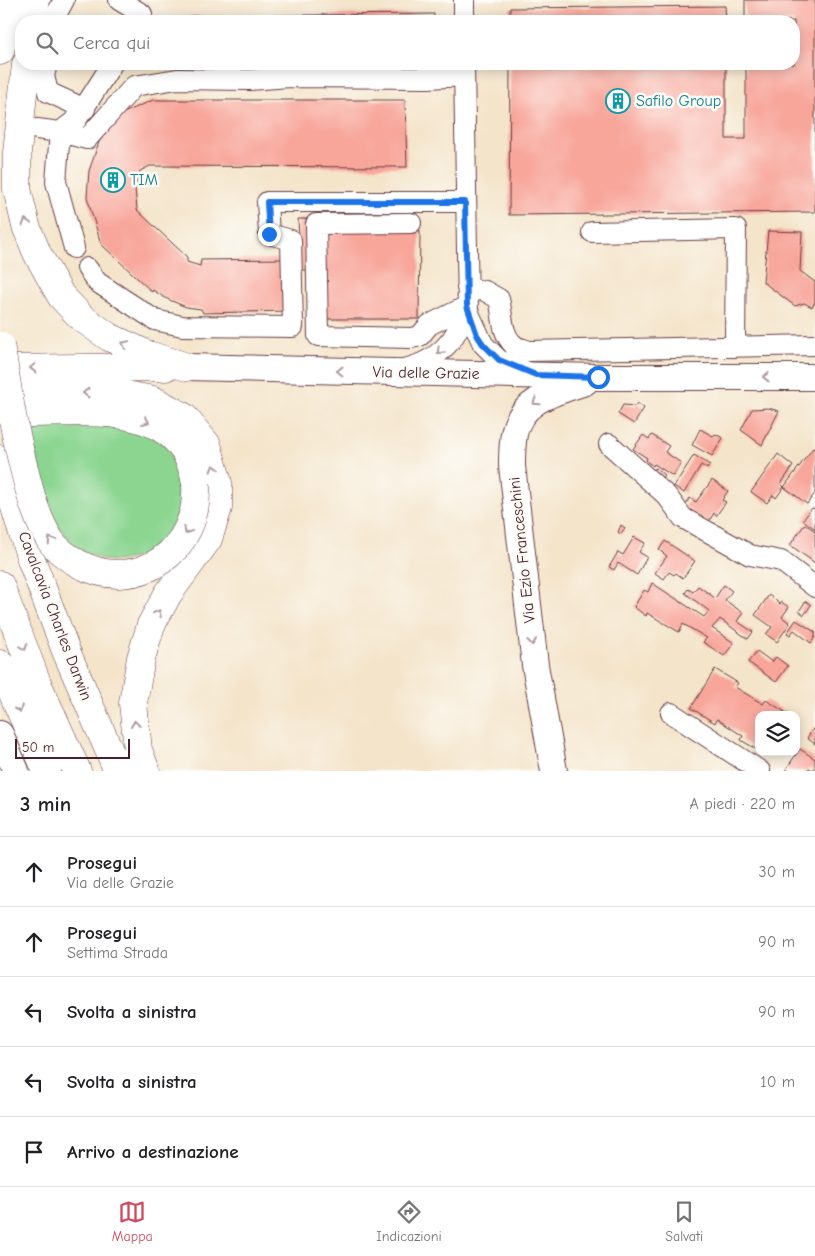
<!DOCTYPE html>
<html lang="it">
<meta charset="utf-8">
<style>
:root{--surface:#fff;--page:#f2f2f2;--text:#202124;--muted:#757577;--line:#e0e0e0;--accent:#d1495b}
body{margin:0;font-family:"Comic Neue",sans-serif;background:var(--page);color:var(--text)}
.controls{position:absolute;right:15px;bottom:15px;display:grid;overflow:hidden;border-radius:10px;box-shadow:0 2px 12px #0003}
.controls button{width:45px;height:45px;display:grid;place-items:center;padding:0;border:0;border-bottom:1px solid var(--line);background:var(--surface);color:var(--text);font:25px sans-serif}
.scale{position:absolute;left:15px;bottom:12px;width:115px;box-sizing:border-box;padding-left:5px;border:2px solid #4a1f2b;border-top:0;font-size:14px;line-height:18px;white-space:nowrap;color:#4a1f2b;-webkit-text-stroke:4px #fdfcf7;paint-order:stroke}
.stop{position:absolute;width:15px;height:15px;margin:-11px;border:4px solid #1a73e8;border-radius:50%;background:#fff}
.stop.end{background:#1a73e8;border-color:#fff;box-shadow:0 1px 5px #0008}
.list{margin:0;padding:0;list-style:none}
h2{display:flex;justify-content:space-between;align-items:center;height:65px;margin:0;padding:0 20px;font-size:21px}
h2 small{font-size:16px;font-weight:400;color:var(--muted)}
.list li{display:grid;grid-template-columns:32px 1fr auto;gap:15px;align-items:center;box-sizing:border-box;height:70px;padding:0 20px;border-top:1px solid var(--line)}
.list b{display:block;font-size:19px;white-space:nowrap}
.list p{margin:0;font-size:16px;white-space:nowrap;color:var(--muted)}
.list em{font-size:16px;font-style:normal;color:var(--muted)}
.icon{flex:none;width:28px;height:28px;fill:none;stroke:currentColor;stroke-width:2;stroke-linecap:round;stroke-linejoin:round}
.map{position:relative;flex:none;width:815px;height:771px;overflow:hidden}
.search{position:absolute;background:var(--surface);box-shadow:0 2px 12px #0003;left:15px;right:15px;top:15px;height:55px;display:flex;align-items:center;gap:12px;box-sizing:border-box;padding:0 18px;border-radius:20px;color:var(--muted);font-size:19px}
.sheet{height:415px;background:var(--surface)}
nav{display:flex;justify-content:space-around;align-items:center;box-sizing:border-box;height:70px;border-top:1px solid var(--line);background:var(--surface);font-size:14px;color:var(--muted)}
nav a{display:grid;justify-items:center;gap:2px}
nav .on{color:var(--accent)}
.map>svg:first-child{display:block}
.green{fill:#8bd591;stroke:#6a7a5e}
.building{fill:#f8a59a}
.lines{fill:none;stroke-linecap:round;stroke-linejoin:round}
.minor-casing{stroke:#643d43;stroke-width:22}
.major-casing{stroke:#643d43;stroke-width:28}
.highway-casing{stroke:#643d43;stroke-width:29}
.minor{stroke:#fff;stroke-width:20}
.major{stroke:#fff;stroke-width:26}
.highway{stroke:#fff;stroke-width:28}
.highway-bridge-casing{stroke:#643d43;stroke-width:29;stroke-linecap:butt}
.highway-bridge{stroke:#fff;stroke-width:28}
.oneway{stroke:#ae9aa0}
.route{stroke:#1a73e8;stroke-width:6}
.labels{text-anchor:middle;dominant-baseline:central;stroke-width:5;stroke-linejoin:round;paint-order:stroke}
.culture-label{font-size:16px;fill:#0d838f;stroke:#fdfcf7;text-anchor:start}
.street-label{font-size:16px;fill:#4a1f2b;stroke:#fdfcf7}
</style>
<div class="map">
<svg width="815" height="771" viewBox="0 0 815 771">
<rect width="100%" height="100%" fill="#fdfcf7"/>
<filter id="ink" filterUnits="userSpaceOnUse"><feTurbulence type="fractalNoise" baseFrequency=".02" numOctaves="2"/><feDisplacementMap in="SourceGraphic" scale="10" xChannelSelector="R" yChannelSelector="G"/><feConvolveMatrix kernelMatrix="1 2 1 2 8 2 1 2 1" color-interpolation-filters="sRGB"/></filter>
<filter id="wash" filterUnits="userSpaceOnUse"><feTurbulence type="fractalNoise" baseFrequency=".0096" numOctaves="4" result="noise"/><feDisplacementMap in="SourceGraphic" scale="20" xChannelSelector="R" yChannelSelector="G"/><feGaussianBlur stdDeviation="1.12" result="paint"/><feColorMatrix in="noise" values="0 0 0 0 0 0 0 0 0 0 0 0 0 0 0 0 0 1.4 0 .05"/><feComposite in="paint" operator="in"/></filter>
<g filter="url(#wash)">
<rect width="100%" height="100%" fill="#f4e4ca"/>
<!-- green -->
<path class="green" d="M28 422 133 427 166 445 184 478 182 515 161 545 140 557 116 561 104 560 82 551 72 543 57 525 43 482Z"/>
<g id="blocks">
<!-- building -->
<path class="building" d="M745 0H815V212L509 215 510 64H726V139H746V64H794V21H745Z
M725 6 726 21H510V8Z
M434 14V21H190V16Z
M168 64H299V65L168 67Z
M153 100H405L407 167 150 166 140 171 135 188 137 210 187 257V262L200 266 201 260 286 259V311L203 313 201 309 186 307 165 298 153 290 152 292 101 244 87 197 89 171 99 142 121 114Z
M298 219H307L309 270H301Z
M325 230H420L419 319H325Z
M768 231 802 232 800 271 815 282V302L812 307 804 303 795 306 763 282Z
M637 403 644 408 634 424 618 414 623 405 635 406Z
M768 408 779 411 762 445 741 430 752 409Z
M700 429 713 436 715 434 723 438 712 456 692 445Z
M643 435 649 439 652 435 669 446 665 452 681 463 673 476 654 464 653 466 646 461 647 458 633 449Z
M813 448 815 449V493L807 504 784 487Z
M778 454 793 466 781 484 784 487 776 498 773 495 767 503 751 492Z
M694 455 710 465 707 469 701 465 684 493 674 486Z
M656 468 664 475 661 479 652 471Z
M712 480 728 491 722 500 726 502 716 516 714 513 708 523 684 506 690 498 696 502Z
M812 508 815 509V529L803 520Z
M805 524 815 531V563L790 545Z
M621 525 625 528 621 534 618 532Z
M634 537 645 543 639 552 647 557 637 575 618 563 614 570 609 567 618 552 623 555Z
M665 541 695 561 683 578 676 573 674 575 669 572 664 579 655 573 667 556 659 550Z
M652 583 704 617 709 611 685 593 688 589 693 592 698 586 715 598 724 585 732 591 725 600 743 613 737 621 753 632 748 639 720 619 712 628 734 643 724 656 703 642 707 638 683 624 679 632 647 613 646 616 634 607 644 590 648 592Z
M769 595 780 604 781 602 789 607 782 617 790 623 777 642 766 634 772 627 755 615Z
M806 601 811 605 804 615 799 611Z
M796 620 815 632V637L811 643 794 630 790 635 787 633Z
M757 651 772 662 776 657 788 666 776 682 748 662Z
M715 669 738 683 735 687 763 704 766 700 790 715H759V751L741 740 743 736 717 719 715 723 691 708Z
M815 726V744L807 738Z
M800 749 815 759V767L813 770 809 768 806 771H789L786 769Z"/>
</g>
</g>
<g filter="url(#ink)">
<use href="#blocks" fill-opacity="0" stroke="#643d43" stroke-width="1"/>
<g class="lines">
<defs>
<path id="minor" d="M119 0 142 14 137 21
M464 0V21
M55 21 57 13 64 0
M47 64 44 76 48 92 85 109
M464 64 468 311 483 344 499 360 525 371
M37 129 60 132 56 182 74 248
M60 132 87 139 134 86 177 79 249 80 290 77 428 78 464 76
M60 132 77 119 112 64
M411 223 316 224 318 336 411 338 420 336 429 325 467 306
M592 232 736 229 735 347
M87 268 97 282 155 320 182 326 293 327 291 240 269 234 267 202H465
M467 288 485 291 499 299C503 314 501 334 514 345 517 348 525 349 529 351L815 345
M403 369C423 365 440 355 452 339 458 330 462 320 468 311
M609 444 667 496 683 518 750 555 781 561 815 587
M671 713 760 771"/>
<path id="major" d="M187 367 598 377H815
M0 734 16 771
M554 771 535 665 512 466C512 455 512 445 514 434 520 399 557 392 585 382"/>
<path id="highway" d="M32 21 36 0
M0 51 13 0
M26 64 17 153V189L26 226 37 253 61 296 82 318 109 337 148 355 187 367
M0 369 165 367
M0 394 115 393 153 400 184 417 207 445 218 483V508L208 539 168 594 151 625 141 658 133 703 138 750 146 771
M28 413C92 413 183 399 196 484
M0 459 31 559 66 651 118 771
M0 585 37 683 77 771
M0 664 47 771"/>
</defs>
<!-- minor casing -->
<use href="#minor" class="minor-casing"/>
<!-- major casing -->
<use href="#major" class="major-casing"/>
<!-- highway casing -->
<use href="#highway" class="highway-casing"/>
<!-- minor -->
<use href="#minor" class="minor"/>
<!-- major -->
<use href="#major" class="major"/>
<!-- highway -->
<use href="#highway" class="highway"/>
<defs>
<path id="highway-bridge" d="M0 346C4 363 6 381 9 398 13 422 18 445 24 469 30 493 36 518 50 540 57 550 68 558 79 564 138 595 200 550 196 484"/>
</defs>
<!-- highway-bridge casing -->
<use href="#highway-bridge" class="highway-bridge-casing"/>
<!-- highway-bridge -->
<use href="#highway-bridge" class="highway-bridge"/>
</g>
<!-- one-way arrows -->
<defs><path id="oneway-chevron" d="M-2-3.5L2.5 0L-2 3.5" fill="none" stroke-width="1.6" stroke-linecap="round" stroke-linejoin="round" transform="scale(1.25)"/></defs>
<g class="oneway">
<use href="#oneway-chevron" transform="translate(26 222) rotate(-107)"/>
<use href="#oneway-chevron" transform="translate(125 344) rotate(-154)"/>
<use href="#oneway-chevron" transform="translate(440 351) rotate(135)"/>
<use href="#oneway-chevron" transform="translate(33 368) rotate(179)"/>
<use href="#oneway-chevron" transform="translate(340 371) rotate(-179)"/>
<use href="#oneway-chevron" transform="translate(766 377) rotate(180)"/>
<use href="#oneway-chevron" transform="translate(86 393) rotate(180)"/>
<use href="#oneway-chevron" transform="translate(536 402) rotate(147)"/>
<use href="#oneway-chevron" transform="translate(146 421) rotate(22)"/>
<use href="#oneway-chevron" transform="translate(214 468) rotate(-107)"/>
<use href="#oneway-chevron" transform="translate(187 531) rotate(118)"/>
<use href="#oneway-chevron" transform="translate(51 540) rotate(-124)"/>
<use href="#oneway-chevron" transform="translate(158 613) rotate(-62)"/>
<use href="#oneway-chevron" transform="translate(532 642) rotate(84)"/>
<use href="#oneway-chevron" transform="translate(24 647) rotate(69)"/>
<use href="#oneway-chevron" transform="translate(19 709) rotate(66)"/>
<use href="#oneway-chevron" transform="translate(135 724) rotate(-96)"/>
</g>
</g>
<g class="lines" filter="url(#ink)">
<!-- route -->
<path class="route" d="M269 234 267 202H465L467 306 477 335 483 344 499 360 536 375 598 377"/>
</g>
<!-- icons -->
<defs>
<symbol id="building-ring" viewBox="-11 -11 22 22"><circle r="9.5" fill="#fdfcf7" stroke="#0f9aa8" stroke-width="1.5"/><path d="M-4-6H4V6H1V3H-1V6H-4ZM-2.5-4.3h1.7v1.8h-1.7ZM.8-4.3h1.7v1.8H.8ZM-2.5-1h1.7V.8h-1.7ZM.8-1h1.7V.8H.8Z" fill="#0f9aa8"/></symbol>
</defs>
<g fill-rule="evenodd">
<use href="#building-ring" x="604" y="87" width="28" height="28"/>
<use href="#building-ring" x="99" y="166" width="28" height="28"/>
</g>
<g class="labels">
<!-- culture labels -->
<g class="culture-label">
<text x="636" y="101">Safilo Group</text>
<text x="130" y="180">TIM</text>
</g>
<!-- street labels -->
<g class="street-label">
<text transform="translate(426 373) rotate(1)">Via delle Grazie</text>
<text transform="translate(522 550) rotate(-96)">Via Ezio Franceschini</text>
<text transform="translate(55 616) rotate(69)">Cavalcavia Charles Darwin</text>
</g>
</g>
</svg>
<div class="controls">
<button><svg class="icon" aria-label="layers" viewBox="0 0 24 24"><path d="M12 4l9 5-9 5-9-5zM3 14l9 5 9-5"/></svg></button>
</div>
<div class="scale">50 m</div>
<div class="stop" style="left:598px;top:377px"></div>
<div class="stop end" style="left:269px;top:234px"></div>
<div class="search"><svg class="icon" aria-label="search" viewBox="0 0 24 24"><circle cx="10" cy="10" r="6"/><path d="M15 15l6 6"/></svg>Cerca qui</div>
</div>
<section class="sheet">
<h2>3 min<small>A piedi · 220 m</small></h2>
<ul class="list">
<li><svg class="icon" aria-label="ahead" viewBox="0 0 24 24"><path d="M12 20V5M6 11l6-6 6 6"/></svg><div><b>Prosegui</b><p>Via delle Grazie</p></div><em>30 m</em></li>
<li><svg class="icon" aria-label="ahead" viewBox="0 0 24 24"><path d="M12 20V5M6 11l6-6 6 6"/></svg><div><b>Prosegui</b><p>Settima Strada</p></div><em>90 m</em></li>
<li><svg class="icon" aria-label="left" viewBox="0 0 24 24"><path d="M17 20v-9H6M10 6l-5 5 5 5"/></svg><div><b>Svolta a sinistra</b></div><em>90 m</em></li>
<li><svg class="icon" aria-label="left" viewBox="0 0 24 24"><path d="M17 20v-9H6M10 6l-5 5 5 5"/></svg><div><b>Svolta a sinistra</b></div><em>10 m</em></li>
<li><svg class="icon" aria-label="arrive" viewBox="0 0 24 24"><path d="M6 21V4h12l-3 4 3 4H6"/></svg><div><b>Arrivo a destinazione</b></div></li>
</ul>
</section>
<nav>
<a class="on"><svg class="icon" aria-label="map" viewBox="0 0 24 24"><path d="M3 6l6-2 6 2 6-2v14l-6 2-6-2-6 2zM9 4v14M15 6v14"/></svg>Mappa</a>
<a><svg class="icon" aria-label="directions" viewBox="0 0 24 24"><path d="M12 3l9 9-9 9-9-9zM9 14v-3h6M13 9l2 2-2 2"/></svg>Indicazioni</a>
<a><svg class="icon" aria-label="saved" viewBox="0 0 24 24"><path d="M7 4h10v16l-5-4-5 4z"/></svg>Salvati</a>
</nav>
